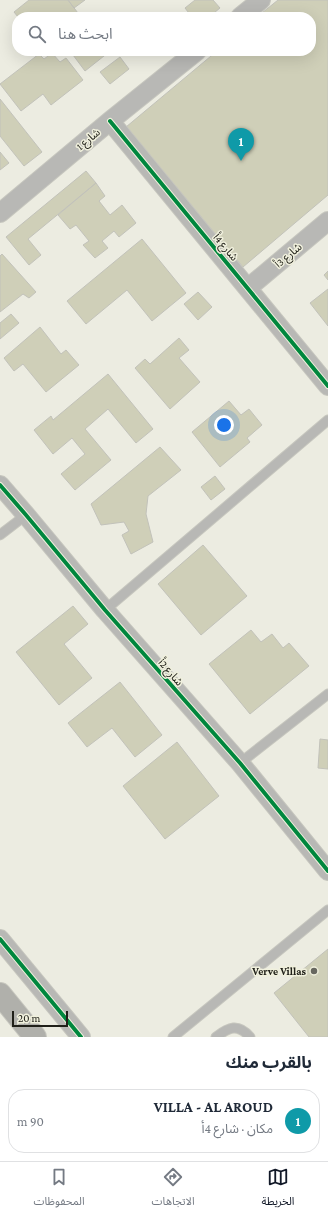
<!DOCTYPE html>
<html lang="ar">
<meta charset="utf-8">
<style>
:root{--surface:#fff;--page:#f2f2f3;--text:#1f2937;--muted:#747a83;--line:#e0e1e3;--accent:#111827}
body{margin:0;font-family:"Crimson Pro","Noto Sans Arabic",serif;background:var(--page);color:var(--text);direction:rtl}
.scale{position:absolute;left:12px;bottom:10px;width:56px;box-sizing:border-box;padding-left:4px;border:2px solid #202019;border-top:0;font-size:11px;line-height:14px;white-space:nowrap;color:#202019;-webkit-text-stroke:3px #f0f0dd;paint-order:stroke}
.you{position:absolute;left:224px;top:425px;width:14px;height:14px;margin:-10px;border:3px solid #fff;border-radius:50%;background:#1a73e8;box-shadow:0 0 0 6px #1a73e833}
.badge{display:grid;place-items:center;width:26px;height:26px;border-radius:50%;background:var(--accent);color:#fff;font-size:13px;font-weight:700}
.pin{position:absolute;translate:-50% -33px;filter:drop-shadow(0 1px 2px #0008)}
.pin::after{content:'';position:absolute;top:21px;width:14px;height:12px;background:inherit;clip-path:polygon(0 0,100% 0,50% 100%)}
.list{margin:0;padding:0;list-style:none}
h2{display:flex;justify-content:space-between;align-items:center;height:52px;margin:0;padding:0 16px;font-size:17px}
h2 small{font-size:13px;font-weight:400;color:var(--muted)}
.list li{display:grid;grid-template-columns:26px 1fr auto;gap:12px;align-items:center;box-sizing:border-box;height:64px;margin:0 8px 8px;padding:0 8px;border:1px solid var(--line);border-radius:16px}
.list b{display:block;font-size:15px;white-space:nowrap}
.list p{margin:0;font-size:13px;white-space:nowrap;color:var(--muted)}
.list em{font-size:13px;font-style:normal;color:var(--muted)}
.icon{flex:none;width:22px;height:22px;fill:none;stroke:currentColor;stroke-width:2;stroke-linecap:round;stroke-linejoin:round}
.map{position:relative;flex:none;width:328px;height:1037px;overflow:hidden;direction:ltr}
.search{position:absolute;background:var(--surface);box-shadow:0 4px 16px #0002;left:12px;right:12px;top:12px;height:44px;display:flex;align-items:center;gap:10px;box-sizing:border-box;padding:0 14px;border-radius:16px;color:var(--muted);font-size:15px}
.sheet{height:124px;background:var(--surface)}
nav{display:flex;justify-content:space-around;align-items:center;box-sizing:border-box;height:56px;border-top:1px solid var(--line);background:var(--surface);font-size:11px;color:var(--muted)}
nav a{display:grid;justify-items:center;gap:2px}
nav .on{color:var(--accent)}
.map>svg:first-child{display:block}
.building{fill:#cfcfb8;stroke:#c2c2ba}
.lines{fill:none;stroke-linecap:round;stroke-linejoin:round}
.lane-casing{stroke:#c6c6be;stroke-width:11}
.street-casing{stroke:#c6c6be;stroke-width:20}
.primary-casing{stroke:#c6c6be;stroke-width:24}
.lane{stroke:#b8b8b5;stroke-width:9}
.street{stroke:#b8b8b5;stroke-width:18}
.primary{stroke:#b0b0ab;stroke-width:22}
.cycleway-casing{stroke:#f0f0dd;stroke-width:6}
.cycleway{stroke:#00873e;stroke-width:4}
.poi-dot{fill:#67675f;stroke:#f0f0dd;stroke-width:1.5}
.labels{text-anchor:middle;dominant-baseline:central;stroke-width:3;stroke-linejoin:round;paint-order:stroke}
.street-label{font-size:11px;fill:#202019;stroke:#f0f0dd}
.poi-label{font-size:11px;font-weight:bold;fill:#202019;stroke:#f0f0dd;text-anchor:end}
</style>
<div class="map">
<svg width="328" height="1037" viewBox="0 0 328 1037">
<rect width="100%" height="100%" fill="#ecece1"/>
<!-- building -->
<path class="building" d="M29 0H68L81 17H18L14 12Z
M68 0H85L74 8Z
M195 0H213L220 8 209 17H192L185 8Z
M278 0H328V195L243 267 126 127 217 51H311V17H257Z
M70 51H108L109 52 85 71Z
M152 51H160L155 55Z
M52 53 60 62 66 58 83 80 51 105 43 94 21 111 0 84 39 54 44 59Z
M120 57 129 69 110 84 100 72Z
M0 99 42 152 24 166 0 136Z
M0 152 9 163 0 170Z
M86 171 96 183 28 239 41 255 29 265 6 237Z
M96 183 105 196 99 201 110 215 122 205 136 223 119 237 114 231 102 241 108 248 95 258 83 245 89 241 76 225 70 229 58 215Z
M142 239 186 293 152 321 127 290 86 324 67 301Z
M2 254 36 292 29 298 23 294 0 312V256Z
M328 271V280L324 275Z
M328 289V326L310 303Z
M198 292 212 307 198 320 184 304Z
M11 314 19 323 0 339V323Z
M40 327 61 354 66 350 79 365 46 392 23 364 14 371 4 358Z
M179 338 189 350 179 358 200 382 170 409 135 368 145 359 150 364Z
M108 374 153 429 136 443 108 409 85 429 111 460 75 490 61 474 85 454 72 438 53 454 34 430 51 416 53 420Z
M229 401 241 415 249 409 262 425 247 438 250 442 220 467 192 432Z
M160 447 181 470 148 496 146 514 153 542 131 554 122 535 129 531 124 522 101 525 91 504Z
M215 476 225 489 211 500 201 487Z
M203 545 247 596 201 635 158 584Z
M73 606 88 624 64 644 92 678 59 705 16 652Z
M251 630 261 642 272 634 283 648 289 643 309 666 250 714 209 664Z
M120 682 162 735 135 757 112 728 87 747 68 723Z
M320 739 328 740V769L318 768Z
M177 742 219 796 165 839 123 786Z
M328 949V1037H309L274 993Z"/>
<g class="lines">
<defs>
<path id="lane" d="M0 535 26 515
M105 610 328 420
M240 763 328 694
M173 1037 328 910
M216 1037C229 1027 238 1023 250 1037"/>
<path id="street" d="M240 17 261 0
M110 121 328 386
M0 213 110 121 197 51
M248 288 328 221
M0 485 26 515 105 610 240 763 328 871
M0 939 81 1037"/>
<path id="primary" d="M0 994 35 1037"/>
</defs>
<!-- lane casing -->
<use href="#lane" class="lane-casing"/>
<!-- street casing -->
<use href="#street" class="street-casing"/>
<!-- primary casing -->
<use href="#primary" class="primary-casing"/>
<!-- lane -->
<use href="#lane" class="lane"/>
<!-- street -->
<use href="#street" class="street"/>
<!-- primary -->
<use href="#primary" class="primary"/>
<defs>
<path id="cycleway" d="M110 121 328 386
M0 485 26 515 105 610 240 763 328 871
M0 939 81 1037"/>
</defs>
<!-- cycleway casing -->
<use href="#cycleway" class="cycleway-casing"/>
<!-- cycleway -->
<use href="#cycleway" class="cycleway"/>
</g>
<!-- markers -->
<circle class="poi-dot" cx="314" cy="971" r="4"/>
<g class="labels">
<!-- street labels -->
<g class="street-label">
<text transform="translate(88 139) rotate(-40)">شارع 1</text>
<text transform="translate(226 247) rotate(50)">شارع 4أ</text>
<text transform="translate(288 255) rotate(-40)">شارع 3أ</text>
<text transform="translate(171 672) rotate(49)">شارع 2أ</text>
</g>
<!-- poi labels -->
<g class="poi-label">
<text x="306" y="971">Verve Villas</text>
</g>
</g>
</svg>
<div class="scale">20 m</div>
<div class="you"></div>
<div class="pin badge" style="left:241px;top:161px;background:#0f9aa8">1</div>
<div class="search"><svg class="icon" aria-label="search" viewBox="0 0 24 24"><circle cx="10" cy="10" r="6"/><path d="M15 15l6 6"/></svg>ابحث هنا</div>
</div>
<section class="sheet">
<h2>بالقرب منك<small></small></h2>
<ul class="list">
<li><span class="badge" style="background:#0f9aa8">1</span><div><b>VILLA - AL AROUD</b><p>مكان · شارع 4أ</p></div><em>90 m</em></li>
</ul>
</section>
<nav>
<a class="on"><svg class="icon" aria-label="map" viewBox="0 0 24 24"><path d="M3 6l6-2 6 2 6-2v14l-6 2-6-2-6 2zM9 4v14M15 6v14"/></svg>الخريطة</a>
<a><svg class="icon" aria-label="directions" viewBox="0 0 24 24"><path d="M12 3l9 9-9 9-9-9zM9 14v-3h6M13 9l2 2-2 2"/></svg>الاتجاهات</a>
<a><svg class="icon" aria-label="saved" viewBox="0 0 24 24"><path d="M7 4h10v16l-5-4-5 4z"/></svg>المحفوظات</a>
</nav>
